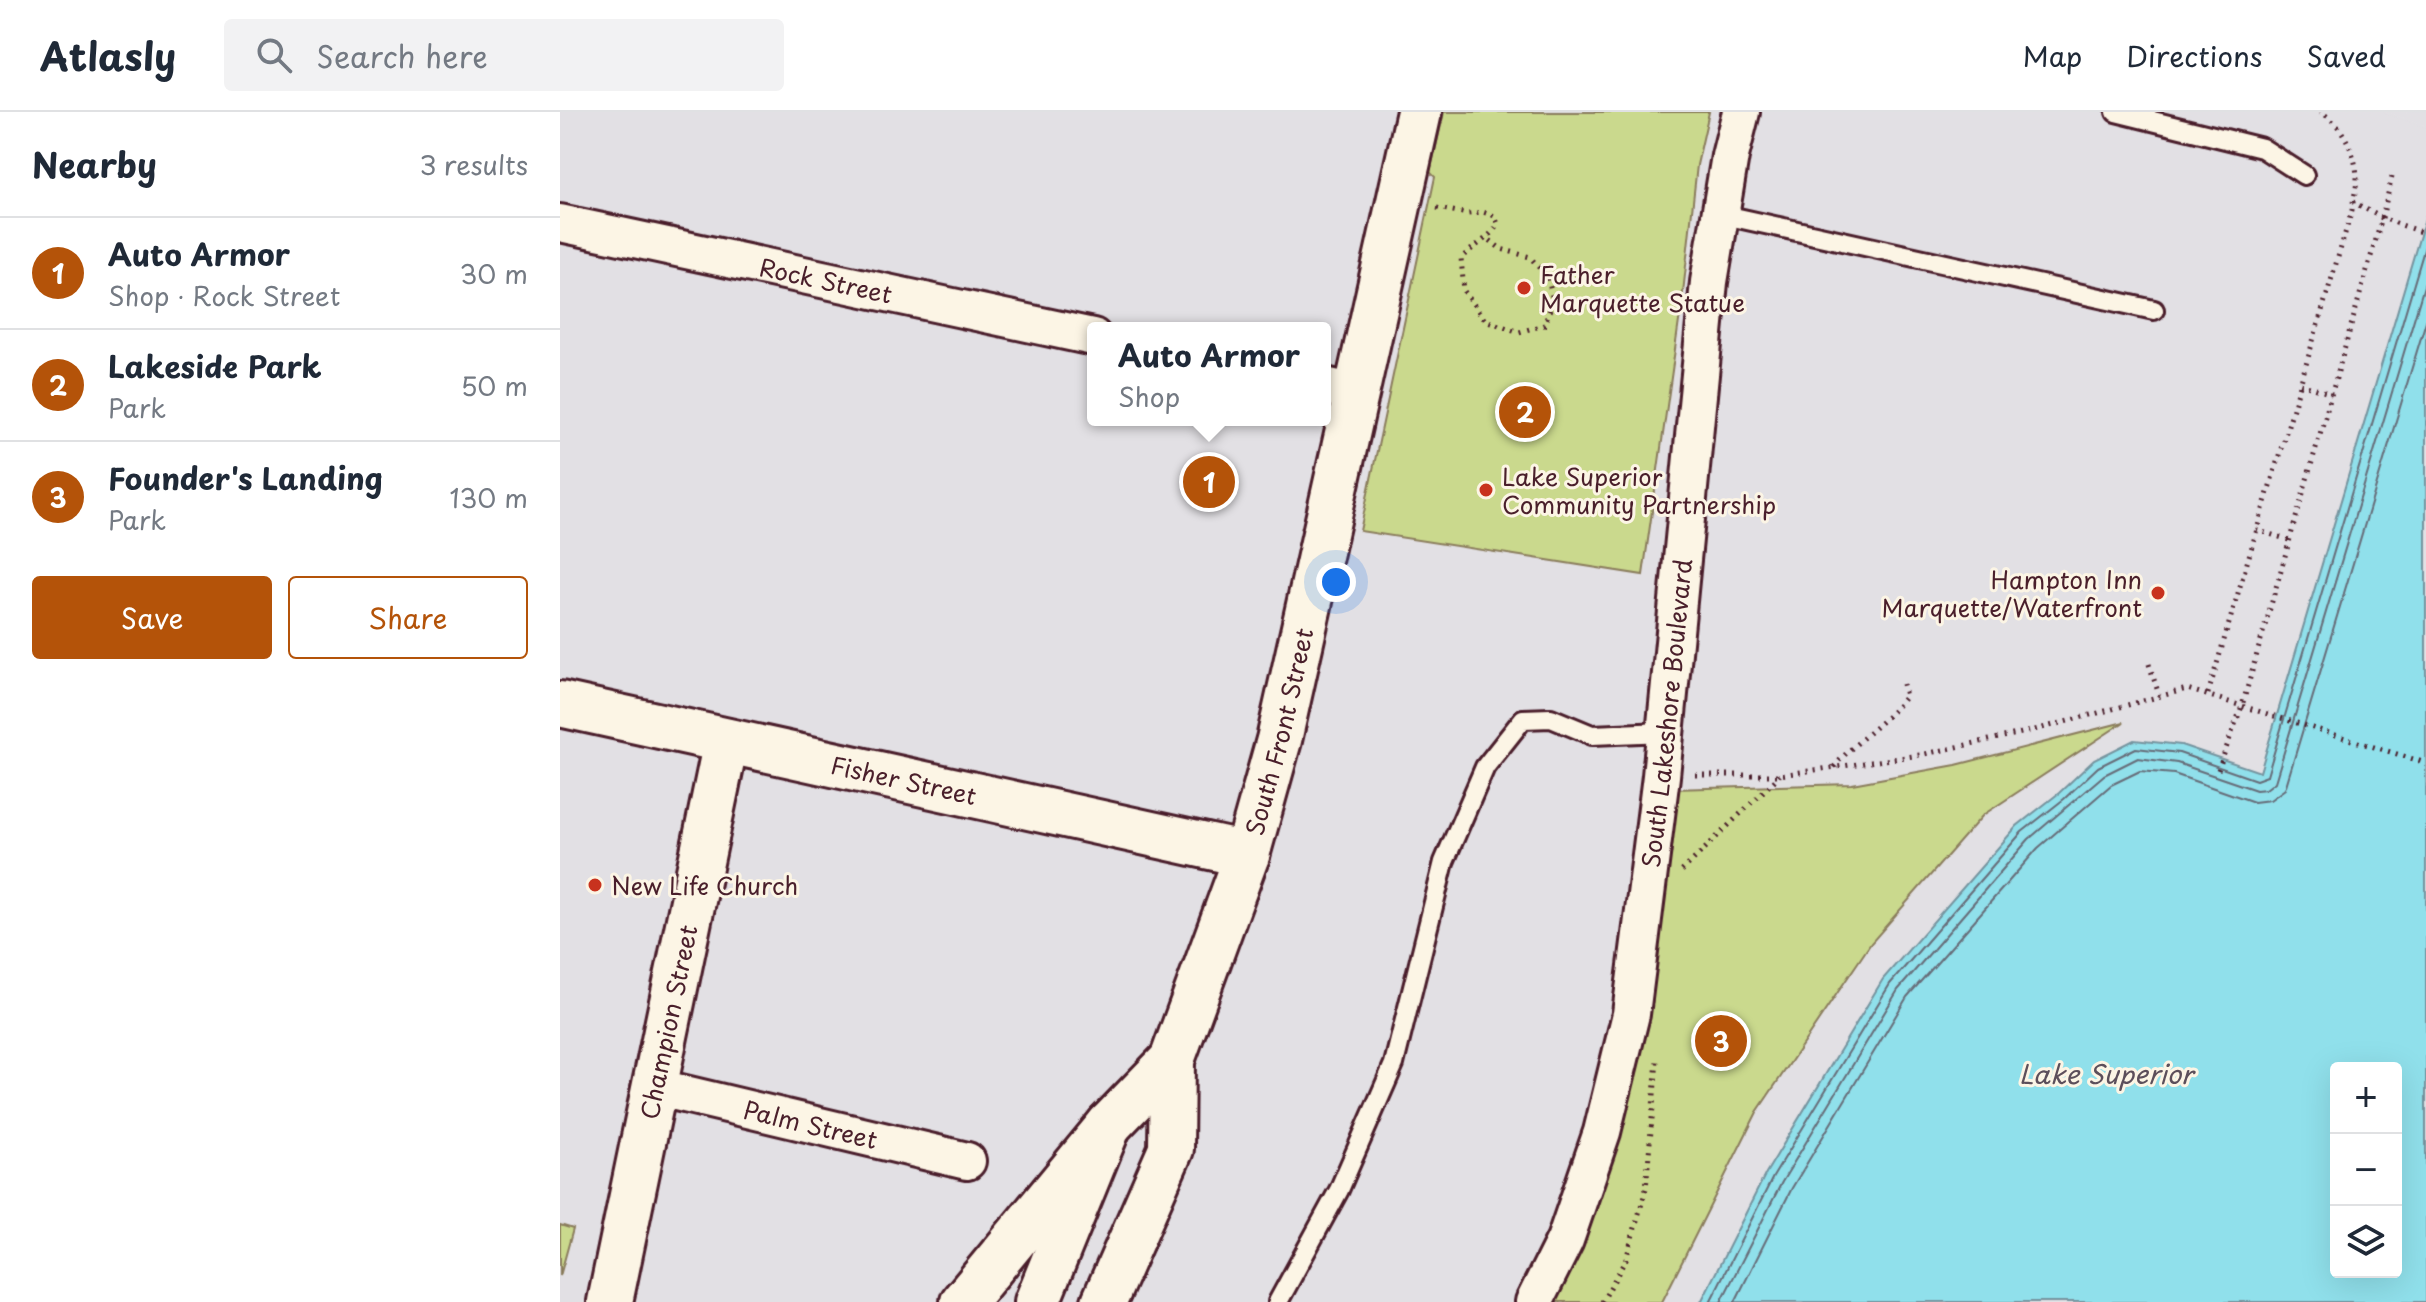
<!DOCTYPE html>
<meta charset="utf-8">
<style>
:root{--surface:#fff;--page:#f2f2f3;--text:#1f2937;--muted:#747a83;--line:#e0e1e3;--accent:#b45309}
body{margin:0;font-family:"Playpen Sans",sans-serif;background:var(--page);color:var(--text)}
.controls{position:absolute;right:24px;bottom:24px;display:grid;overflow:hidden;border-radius:8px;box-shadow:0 8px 32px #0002}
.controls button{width:72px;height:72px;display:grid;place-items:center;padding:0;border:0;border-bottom:2px solid var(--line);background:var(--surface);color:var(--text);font:40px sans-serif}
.you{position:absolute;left:776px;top:470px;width:28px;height:28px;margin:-20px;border:6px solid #fff;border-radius:50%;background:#1a73e8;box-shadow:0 0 0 12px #1a73e833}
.badge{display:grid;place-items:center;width:52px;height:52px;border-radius:50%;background:var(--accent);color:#fff;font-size:26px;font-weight:700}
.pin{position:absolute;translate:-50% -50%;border:4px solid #fff;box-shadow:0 2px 8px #0006}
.popup{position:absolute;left:527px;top:210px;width:244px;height:104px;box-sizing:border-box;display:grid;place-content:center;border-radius:8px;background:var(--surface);filter:drop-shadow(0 2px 6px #0005);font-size:26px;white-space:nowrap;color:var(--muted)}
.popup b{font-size:30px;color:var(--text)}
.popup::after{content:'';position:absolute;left:50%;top:100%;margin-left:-16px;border:16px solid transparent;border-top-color:var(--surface)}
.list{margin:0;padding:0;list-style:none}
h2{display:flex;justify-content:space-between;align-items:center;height:104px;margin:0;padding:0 32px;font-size:34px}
h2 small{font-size:26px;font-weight:400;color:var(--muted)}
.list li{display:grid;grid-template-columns:52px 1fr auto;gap:24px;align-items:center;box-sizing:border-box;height:112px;padding:0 32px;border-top:2px solid var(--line)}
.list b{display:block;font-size:30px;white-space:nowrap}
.list p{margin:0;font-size:26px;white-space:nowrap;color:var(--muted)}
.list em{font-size:26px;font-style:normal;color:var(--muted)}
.actions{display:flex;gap:16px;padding:24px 32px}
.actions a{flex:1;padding:18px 0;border:2px solid var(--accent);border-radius:8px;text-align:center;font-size:28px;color:var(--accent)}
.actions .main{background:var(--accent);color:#fff}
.icon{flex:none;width:44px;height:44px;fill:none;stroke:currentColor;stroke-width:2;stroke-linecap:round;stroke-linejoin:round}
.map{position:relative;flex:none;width:1866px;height:1190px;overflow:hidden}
header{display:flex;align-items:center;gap:48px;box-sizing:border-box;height:112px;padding:0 40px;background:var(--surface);border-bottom:2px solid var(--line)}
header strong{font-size:38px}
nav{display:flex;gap:44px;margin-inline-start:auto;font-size:28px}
.search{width:560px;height:72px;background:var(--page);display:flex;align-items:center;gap:20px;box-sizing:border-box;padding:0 28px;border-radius:8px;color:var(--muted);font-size:30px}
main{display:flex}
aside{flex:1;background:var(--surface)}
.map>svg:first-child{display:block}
.green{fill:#cad98d;stroke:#8a7c5c;stroke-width:2}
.water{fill:#90e0eb;stroke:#74939e;stroke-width:2;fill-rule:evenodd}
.pier{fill:#e2e0e4}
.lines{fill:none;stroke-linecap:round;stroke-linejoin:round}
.shore{stroke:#666c78;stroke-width:2}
.service-casing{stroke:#4a1f2b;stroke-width:24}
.minor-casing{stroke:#4a1f2b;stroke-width:42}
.tertiary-casing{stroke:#4a1f2b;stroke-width:50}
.primary-casing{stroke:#4a1f2b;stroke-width:50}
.trunk-casing{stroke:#4a1f2b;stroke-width:50}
.path{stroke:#4a1f2b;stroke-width:5;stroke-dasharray:2 6;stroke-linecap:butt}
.service{stroke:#fcf5e5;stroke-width:18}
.minor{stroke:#fcf5e5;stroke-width:36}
.tertiary{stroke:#fcf5e5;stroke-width:44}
.primary{stroke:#fcf5e5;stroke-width:44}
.trunk{stroke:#fcf5e5;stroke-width:44}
.poi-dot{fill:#c8321e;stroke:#fcf5e5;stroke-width:3}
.labels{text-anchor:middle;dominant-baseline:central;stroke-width:6;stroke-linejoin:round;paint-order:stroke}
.poi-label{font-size:24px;fill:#4a1f2b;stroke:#fcf5e5;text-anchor:start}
.street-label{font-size:24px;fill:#4a1f2b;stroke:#fcf5e5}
.water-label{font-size:26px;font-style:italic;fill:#5c4f5b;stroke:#fcf5e5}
</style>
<header>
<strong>Atlasly</strong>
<div class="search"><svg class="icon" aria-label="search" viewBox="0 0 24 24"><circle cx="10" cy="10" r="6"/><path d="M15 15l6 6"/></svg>Search here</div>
<nav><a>Map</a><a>Directions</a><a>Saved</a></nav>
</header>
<main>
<aside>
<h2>Nearby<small>3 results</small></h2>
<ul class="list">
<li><span class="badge">1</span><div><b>Auto Armor</b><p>Shop · Rock Street</p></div><em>30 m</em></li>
<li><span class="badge">2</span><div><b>Lakeside Park</b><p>Park</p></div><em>50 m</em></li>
<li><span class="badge">3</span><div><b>Founder's Landing</b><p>Park</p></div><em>130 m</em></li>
</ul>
<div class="actions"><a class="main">Save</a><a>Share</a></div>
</aside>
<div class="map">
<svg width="1866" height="1190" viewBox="0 0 1866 1190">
<rect width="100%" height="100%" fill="#e2e0e4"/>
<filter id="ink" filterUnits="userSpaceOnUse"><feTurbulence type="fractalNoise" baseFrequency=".0125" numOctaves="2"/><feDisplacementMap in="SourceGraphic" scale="16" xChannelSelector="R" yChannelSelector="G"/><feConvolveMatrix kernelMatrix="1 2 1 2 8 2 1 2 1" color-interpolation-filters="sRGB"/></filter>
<g filter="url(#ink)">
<!-- green -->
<path class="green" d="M884 0H1149L1137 53 1123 181 1083 463 800 419 875 65 870 60Z
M1564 610 1423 703 1311 831 1197 1000 1102 1190H985L1112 677 1292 672 1396 653Z
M0 1113 13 1117 0 1164Z"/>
<!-- water -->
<path class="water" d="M1866 103V1190H1141L1206 1061 1323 867 1457 714 1499 681 1534 648 1574 628 1621 633 1700 660ZM1776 956H1836V1160H1776Z"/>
<!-- pier -->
<path class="pier" d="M1823 0H1866V15Z"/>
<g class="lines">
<!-- shore -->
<path class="shore" d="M1150 1190 1213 1065 1330 872 1462 720 1504 687 1538 655 1576 636 1619 641 1696 668 1707 664 1866 131
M1161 1190 1222 1070 1338 878 1469 727 1544 663 1578 646 1617 651 1696 678 1706 677 1715 670 1866 167
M1175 1190 1232 1076 1347 885 1478 736 1551 673 1580 659 1614 662 1694 690 1710 688 1725 677 1866 209"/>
<defs>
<path id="service" d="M1556 0 1702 36 1744 63
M1160 102 1594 198
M718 1190 779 1078 834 952 884 750 925 655 963 607 991 606 1032 623 1105 620"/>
<g id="minor">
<path id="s1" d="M0 111 533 225"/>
<path d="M765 274 797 281"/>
<path id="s2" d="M95 975 407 1049"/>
<path id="s3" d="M974 1190 1005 1128 1042 1020 1071 902 1101 664 1149 170 1170 44 1181 0"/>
</g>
<g id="tertiary">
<path id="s4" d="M0 592 687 743"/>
<path id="s5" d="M50 1190 166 629"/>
</g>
<g id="primary">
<path d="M477 1190 549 1013 612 948"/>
<path id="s6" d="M544 1190 611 1037 612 948 687 743 719 628 859 0"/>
</g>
<path id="trunk" d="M403 1190 549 1013"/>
</defs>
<!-- service casing -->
<use href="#service" class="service-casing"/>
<!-- minor casing -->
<use href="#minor" class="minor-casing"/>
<!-- tertiary casing -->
<use href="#tertiary" class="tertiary-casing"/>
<!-- primary casing -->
<use href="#primary" class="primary-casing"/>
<!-- trunk casing -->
<use href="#trunk" class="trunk-casing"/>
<!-- path -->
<path class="path" d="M1832 65 1822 106 1866 122
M877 96 908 102 923 100 935 104 938 112C931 125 913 135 901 146L904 179 925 208 959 220 984 213 993 189 988 166 970 145 941 137 926 125
M1740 272 1772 282
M1696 418 1729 428
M1589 552 1599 583
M1648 582 1792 98C1793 87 1797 76 1797 65 1796 41 1782 11 1760 0
M1274 655C1295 629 1325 611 1346 584L1343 572
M1658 658 1682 594 1822 106 1793 90
M1135 663H1220L1360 643 1471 619 1627 577 1866 651
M1122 759 1220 663
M1042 1190 1066 1147 1086 1077 1097 948"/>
<!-- service -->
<use href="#service" class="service"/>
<!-- minor -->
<use href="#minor" class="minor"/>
<!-- tertiary -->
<use href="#tertiary" class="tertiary"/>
<!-- primary -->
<use href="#primary" class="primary"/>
<!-- trunk -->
<use href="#trunk" class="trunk"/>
</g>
</g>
<!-- markers -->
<g class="poi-dot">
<circle cx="964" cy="176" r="8"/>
<circle cx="926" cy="378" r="8"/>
<circle cx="1598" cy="481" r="8"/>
<circle cx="35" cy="773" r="8"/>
</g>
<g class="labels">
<!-- poi labels -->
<g class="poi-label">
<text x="980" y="162">Father<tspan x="980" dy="28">Marquette Statue</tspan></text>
<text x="942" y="364">Lake Superior<tspan x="942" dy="28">Community Partnership</tspan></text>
<text x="1582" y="467" text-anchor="end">Hampton Inn<tspan x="1582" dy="28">Marquette/Waterfront</tspan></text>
<text x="51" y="773">New Life Church</text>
</g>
<!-- street labels -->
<g class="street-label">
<text stroke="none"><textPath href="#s1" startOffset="272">Rock Street</textPath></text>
<text stroke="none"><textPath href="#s3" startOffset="608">South Lakeshore Boulevard</textPath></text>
<text stroke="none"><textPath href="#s6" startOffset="602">South Front Street</textPath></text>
<text stroke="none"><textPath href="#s4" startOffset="352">Fisher Street</textPath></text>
<text stroke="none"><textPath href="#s5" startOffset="286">Champion Street</textPath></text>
<text stroke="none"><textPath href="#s2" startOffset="160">Palm Street</textPath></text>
</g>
<!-- water labels -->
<g class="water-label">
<text x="1546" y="961">Lake Superior</text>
</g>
</g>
</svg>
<div class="controls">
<button>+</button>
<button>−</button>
<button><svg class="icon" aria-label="layers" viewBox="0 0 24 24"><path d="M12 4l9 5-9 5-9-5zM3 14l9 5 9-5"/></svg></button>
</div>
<div class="you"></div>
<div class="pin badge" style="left:649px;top:370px">1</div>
<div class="popup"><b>Auto Armor</b>Shop</div>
<div class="pin badge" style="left:965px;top:300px">2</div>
<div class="pin badge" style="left:1161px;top:929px">3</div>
</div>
</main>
